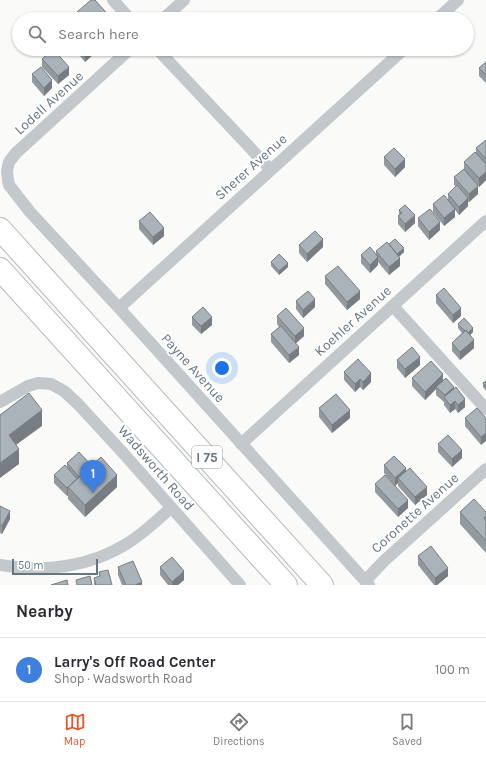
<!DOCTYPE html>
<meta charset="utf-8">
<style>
:root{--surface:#fff;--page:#f7f7f7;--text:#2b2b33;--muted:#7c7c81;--line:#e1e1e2;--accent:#e4572e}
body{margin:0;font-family:Karla,sans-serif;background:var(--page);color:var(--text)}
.scale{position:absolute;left:12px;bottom:10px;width:86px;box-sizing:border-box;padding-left:4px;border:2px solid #657683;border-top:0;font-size:11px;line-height:14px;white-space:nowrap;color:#657683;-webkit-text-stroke:3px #fff;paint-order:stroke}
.you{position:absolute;left:222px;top:368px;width:14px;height:14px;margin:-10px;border:3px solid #fff;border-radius:50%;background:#1a73e8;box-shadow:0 0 0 6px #1a73e833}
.badge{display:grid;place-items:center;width:26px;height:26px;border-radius:50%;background:var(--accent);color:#fff;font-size:13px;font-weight:700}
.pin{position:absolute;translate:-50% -33px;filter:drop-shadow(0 1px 2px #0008)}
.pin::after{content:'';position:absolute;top:21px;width:14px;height:12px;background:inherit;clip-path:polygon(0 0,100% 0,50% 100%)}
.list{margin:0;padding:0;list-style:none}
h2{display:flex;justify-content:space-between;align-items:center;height:52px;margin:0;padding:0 16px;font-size:17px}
h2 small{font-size:13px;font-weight:400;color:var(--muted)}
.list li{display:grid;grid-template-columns:26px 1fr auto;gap:12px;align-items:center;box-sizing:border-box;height:64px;padding:0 16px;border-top:1px solid var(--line)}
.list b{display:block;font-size:15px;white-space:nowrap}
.list p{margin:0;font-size:13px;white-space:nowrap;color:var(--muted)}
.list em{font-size:13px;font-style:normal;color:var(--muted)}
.icon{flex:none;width:22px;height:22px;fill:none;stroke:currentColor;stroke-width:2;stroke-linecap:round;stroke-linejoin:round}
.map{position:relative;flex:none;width:486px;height:585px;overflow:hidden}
.search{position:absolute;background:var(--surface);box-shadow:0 1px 3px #0004;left:12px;right:12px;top:12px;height:44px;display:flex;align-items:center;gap:10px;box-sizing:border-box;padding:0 14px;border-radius:22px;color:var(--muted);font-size:15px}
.sheet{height:116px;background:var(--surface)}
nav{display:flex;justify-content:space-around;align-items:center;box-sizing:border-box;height:56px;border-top:1px solid var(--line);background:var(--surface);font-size:11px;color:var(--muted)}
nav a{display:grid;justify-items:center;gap:2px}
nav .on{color:var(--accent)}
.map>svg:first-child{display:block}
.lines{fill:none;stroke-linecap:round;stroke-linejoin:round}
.motorway-casing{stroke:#b4b9bd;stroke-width:24}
.minor{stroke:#c3c8cc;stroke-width:12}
.motorway{stroke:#fff;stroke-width:22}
.wall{fill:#929a9f}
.shaded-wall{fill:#777d82}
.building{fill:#aab3b9;stroke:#777d82}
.labels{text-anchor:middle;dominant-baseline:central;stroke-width:4;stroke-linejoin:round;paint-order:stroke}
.shield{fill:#fff;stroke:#939fa8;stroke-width:1}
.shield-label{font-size:13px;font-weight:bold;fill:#657683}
.street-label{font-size:14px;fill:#657683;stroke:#fff}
</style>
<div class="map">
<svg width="486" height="585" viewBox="0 0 486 585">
<rect width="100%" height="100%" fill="#fafaf8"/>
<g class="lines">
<defs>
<path id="motorway" d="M0 229 322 585
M0 269 286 585"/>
</defs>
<!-- motorway casing -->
<use href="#motorway" class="motorway-casing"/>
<!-- minor -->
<path class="minor" d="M113 0 130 19
M163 19 184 0
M437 19 458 0
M130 49 16 153 9 162 7 171 8 180 9 185 30 212 119 308 369 585
M157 49 271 170
M393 306 486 409
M119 308 404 49
M0 402 28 386 38 383 51 384 64 391 78 404 124 454 240 585
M241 444 486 221
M0 565C43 573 90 567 128 543 144 533 157 520 171 508
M365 581 384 561 486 469"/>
<!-- motorway -->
<use href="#motorway" class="motorway"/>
</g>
<!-- wall -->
<path class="wall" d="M77 12 112 19H77Z
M74 49H96V52L85 62Z
M42 59 69 75 58 84 42 67Z
M486 62V83L479 76V68Z
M32 74 52 88 44 96 32 82Z
M486 140V180L479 187 469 175 478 194 469 202H468V206L459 215 455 210V217L444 226 433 212V204L448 199V194L456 186 454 185V177L464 169V162L476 154V148Z
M384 157 405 167 395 177 384 165Z
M399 210 415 223 405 232 398 224V216L399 215Z
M418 218 440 230 429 240 418 226Z
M139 221 164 236 153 245 139 229Z
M389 244 404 252 399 257 400 266 389 275 378 262V265L370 273 361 263V255L376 254V251Z
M299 245 323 247 307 262 299 253Z
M271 262 288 267 279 275 271 266Z
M325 276 360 299 347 310 325 284Z
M436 295 461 316 453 323 436 303Z
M296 301 315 307 303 318 296 309Z
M277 316 304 336 296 343 299 355 289 363 271 342V334L279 327 277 324Z
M192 317 212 325 201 334 192 325Z
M458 324 473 332 470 335 474 348 460 360 452 351V343L462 333 458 328Z
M397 360 420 365 405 378 397 368Z
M344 372 371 382 363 390 360 387 355 392 344 380Z
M412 378 443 380 454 389 465 407 458 413 455 409 450 413 444 405V402L436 395V389L425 400 412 386Z
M486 381V391L483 387V383Z
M319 408 350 418 332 433 319 417Z
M465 418H486L481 445 465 426Z
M438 444 462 458 452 467 438 452Z
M67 463 92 466 117 487 85 517 68 499V495L67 496 54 483V475L67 468Z
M384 465 406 471 427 495 415 505 398 486V483L395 486 384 473Z
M375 484 408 508 398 517 375 492Z
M0 506 10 519 2 534 0 533Z
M460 512H486V553L460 524Z
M418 556 448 576 437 585H434L418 565Z
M118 567 142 585H122L118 575Z
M160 567 184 580 178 585H168L160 575Z
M99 572 112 585H94V578L99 577Z"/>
<!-- shaded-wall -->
<path class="shaded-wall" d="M90 49H96V52L85 62V54Z
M69 67V75L58 84V76Z
M52 80V88L44 96V88Z
M405 159V167L395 177V169Z
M486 172V180L479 187V178Z
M478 186V194L469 202V194Z
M468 198V206L459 215V207Z
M455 209V217L444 226V218Z
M415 215V223L405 232V224Z
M440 222V230L429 240V232Z
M164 228V236L153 245V237Z
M323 239V247L307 262V254Z
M404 248V252L397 258V254Z
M378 257V265L370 273V265Z
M400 258V266L389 275V267Z
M288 263V267L279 275V271Z
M360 291V299L347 310V302Z
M315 299V307L303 318V310Z
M461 308V316L453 323V315Z
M212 317V325L201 334V326Z
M304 328V336L295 344V336Z
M473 328V332L467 338V334Z
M474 340V348L460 360V352Z
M299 347V355L289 363V355Z
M420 357V365L405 378V369Z
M371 373V382L363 390V382Z
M443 374V382L436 387V389L425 400V392Z
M360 379V387L355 392V384Z
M454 387V395L445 399V395Z
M465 399V407L458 413V405Z
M455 401V409L450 413V405Z
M42 410V426L9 450V435Z
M350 410V418L332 433V425Z
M486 433V441L481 445V437Z
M19 449V464L0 478V463Z
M462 450V458L452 467V459Z
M406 468V476L398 478V483L395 486V478Z
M117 475V487L85 517V505Z
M77 479 68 487V495L67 496V488Z
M427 487V495L415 505V497Z
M408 500V508L398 517V509Z
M10 511V519L2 534V526Z
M448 568V576L437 585H435V578Z
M184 571V580L178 585H172V582Z
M142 582V585H135Z"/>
<!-- building -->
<path class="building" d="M91 0H95L112 19H83L77 12Z
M53 49 69 67 58 76 42 59Z
M81 49H90L85 54Z
M486 62V75L479 68Z
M41 67 52 80 44 88 32 74Z
M486 140V159L476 148Z
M394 148 405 159 395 169 384 157Z
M475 152 486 164V172L479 178 464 162Z
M464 169 478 186 469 194 454 177Z
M457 185 468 198 459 207 448 194Z
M444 195 455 209 444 218 433 204Z
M405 205 415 215 405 224 398 216 402 213 399 210Z
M430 209 440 222 429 232 418 218Z
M150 212 164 228 153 237 139 221Z
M315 231 323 239 307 254 299 245Z
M395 239 404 248 397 254 389 244Z
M387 242 400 258 389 267 376 251Z
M370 247 378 257 370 265 361 255Z
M279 254 288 263 279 271 271 262Z
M338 266 360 291 347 302 325 276Z
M444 288 461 308 453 315 436 295Z
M308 291 315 299 303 310 296 301Z
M203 307 212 317 201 326 192 317Z
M286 308 304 328 295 336 277 316Z
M464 318 473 328 468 333 466 330 465 331 458 324Z
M281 326 299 347 289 355 271 334Z
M466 330 474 340 460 352 452 343Z
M412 347 420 357 405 369 397 360Z
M358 359 371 373 363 382 360 379 355 384 344 372Z
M431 361 443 374 425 392 412 378Z
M446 378 454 387 445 395 436 387Z
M486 381V387L483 383Z
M456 387 465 399 458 405 455 401 450 405 444 397Z
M29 393 42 410 9 435 19 449 0 463V415Z
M336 394 350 410 332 425 319 408Z
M477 408 486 418V433L481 437 465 418Z
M448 435 462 450 452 459 438 444Z
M79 452 92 466 79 477 67 463Z
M394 456 406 468 395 478 384 465Z
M101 457 117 475 85 505 68 487Z
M65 465 77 479 67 488 54 475Z
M410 468 427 487 415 497 398 478Z
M385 475 408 500 398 509 375 484Z
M474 499 486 512V516L484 518 486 521V541L460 512Z
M0 506 10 511 2 526 0 525Z
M431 546 448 568 435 578 418 556Z
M172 557 184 571 172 582 160 567Z
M133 561 142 582 135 585H126L118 567Z
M108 570 112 585H96L94 578 100 576 99 572Z
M90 576 92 585H77L76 580Z
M67 580 68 585H51Z"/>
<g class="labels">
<!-- shield labels -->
<rect class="shield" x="192" y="446" width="30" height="22" rx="3"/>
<g class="shield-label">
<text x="207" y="457">I 75</text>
</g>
<!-- street labels -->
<g class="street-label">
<text transform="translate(49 103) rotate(-42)">Lodell Avenue</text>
<text transform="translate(251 167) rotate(-42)">Sherer Avenue</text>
<text transform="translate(353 321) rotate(-42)">Koehler Avenue</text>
<text transform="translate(193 368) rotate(48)">Payne Avenue</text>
<text transform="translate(156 468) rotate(49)">Wadsworth Road</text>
<text transform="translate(415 513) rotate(-42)">Coronette Avenue</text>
</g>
</g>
</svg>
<div class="scale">50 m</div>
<div class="you"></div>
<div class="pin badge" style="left:93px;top:493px;background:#3f7fe0">1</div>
<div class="search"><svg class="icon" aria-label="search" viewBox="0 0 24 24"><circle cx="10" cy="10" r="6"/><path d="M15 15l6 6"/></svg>Search here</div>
</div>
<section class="sheet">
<h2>Nearby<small></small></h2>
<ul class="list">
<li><span class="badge" style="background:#3f7fe0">1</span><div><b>Larry's Off Road Center</b><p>Shop · Wadsworth Road</p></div><em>100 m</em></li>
</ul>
</section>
<nav>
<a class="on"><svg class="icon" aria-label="map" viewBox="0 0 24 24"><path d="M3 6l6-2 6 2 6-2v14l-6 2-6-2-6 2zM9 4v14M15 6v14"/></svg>Map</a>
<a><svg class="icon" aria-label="directions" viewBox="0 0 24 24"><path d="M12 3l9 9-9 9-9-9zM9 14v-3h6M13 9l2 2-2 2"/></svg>Directions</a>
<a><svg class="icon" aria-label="saved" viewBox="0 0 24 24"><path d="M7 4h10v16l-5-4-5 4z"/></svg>Saved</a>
</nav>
